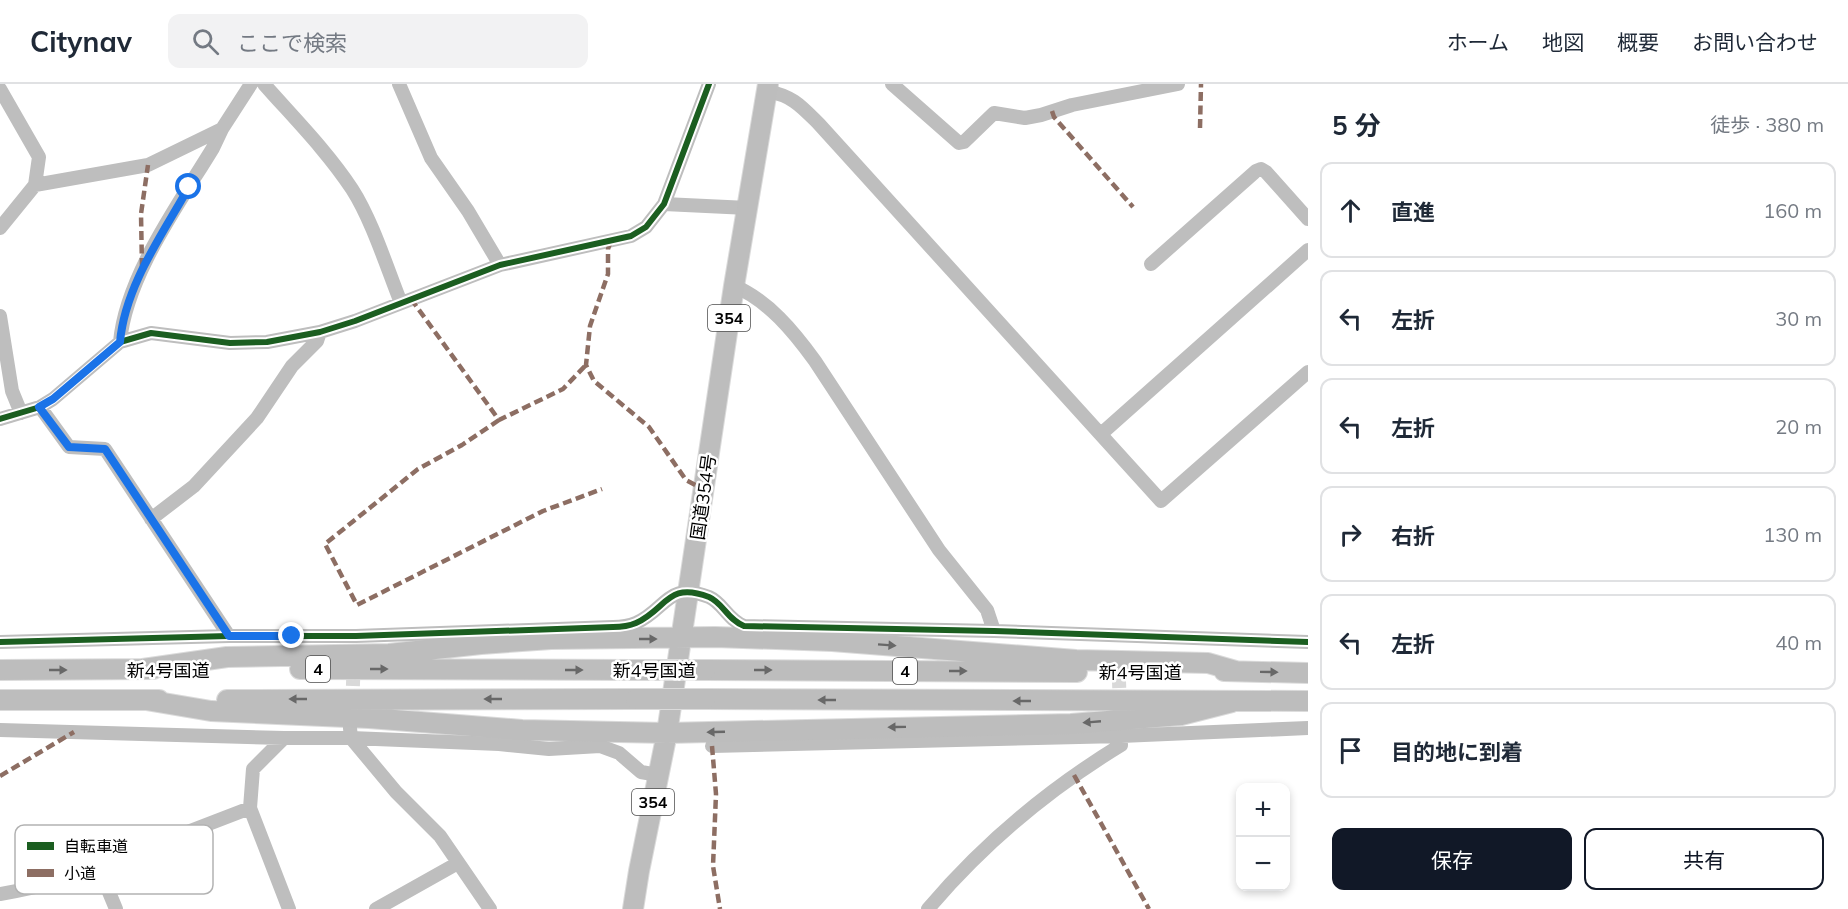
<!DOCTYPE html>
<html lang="ja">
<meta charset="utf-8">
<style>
:root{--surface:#fff;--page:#f2f2f3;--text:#1f2937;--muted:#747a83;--line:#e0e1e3;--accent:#111827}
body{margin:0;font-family:Mulish,"Noto Sans JP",sans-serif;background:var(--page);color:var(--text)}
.controls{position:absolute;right:18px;bottom:18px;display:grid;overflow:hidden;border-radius:12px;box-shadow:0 3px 9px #0003}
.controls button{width:54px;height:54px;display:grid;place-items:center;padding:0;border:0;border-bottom:2px solid var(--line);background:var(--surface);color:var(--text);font:30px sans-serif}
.stop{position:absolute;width:18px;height:18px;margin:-14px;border:4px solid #1a73e8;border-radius:50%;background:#fff}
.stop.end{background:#1a73e8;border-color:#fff;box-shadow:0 2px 6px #0008}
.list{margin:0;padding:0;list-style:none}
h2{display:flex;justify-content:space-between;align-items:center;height:78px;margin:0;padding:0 24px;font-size:26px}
h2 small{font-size:20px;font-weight:400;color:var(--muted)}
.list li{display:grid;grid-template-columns:39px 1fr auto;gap:18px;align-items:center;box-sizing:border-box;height:96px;margin:0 12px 12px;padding:0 12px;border:2px solid var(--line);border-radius:12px}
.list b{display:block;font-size:22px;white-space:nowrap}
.list em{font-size:20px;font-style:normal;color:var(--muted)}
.actions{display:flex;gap:12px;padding:18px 24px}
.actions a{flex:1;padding:14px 0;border:2px solid var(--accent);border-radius:12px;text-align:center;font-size:21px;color:var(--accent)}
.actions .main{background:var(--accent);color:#fff}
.icon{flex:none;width:33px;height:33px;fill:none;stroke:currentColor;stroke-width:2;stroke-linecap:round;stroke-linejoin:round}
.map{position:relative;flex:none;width:1308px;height:825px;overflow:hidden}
header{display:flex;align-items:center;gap:36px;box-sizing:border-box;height:84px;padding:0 30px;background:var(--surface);border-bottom:2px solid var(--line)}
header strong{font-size:28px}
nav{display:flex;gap:33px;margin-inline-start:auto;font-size:21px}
.search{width:420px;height:54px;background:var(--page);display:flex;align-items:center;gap:15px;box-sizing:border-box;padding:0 21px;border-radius:12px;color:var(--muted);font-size:22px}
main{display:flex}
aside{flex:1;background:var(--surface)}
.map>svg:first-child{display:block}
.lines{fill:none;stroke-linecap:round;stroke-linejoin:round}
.minor-tunnel{stroke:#d9d9d9;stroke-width:14;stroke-dasharray:14 7;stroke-linecap:butt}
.highway-casing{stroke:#dbdbdb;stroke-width:22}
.minor{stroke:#bebebe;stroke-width:14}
.highway{stroke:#bdbdbd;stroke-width:20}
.highway-bridge-casing{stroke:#dbdbdb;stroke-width:22;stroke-linecap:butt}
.highway-bridge{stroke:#bdbdbd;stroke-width:20}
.quiet{stroke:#8d6e63;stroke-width:4.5;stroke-dasharray:9 4.5;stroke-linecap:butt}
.cycleway-casing{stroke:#fff;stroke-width:10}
.cycleway{stroke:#1b5e20;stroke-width:6}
.oneway{fill:#686868}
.route{stroke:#1a73e8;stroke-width:8}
.labels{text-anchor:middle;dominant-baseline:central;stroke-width:5;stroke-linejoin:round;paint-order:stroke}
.shield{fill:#fff;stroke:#4c4c4c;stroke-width:1.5}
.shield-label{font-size:16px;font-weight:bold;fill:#000}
.street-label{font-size:18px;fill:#000;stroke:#fff}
.key{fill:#fff;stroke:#b2b2b2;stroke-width:1.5}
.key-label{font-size:16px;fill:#000}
</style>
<header>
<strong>Citynav</strong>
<div class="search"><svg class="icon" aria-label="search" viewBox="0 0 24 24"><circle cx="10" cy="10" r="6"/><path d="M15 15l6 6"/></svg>ここで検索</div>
<nav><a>ホーム</a><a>地図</a><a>概要</a><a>お問い合わせ</a></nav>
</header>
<main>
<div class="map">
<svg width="1308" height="825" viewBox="0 0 1308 825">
<rect width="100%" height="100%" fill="#fff"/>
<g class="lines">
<!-- minor-tunnel -->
<path class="minor-tunnel" d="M1118 569 1120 625
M352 623 354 576"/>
<defs>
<path id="highway" d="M143 585 227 573 389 570 481 560 551 555 715 553 832 557 1076 576 1208 579 1236 587
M300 585 637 586
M0 586 153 585
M705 586 1077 588
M1224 587 1308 589
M705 615 1308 617
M0 616H159
M146 616 211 627 369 634 522 646 667 649 1071 640 1181 631 1232 618
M227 616 636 615
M633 825 639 787 667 649 734 202 768 0"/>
</defs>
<!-- highway casing -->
<use href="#highway" class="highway-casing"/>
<!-- minor -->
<path class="minor" d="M264 0C294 34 327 67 352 105 372 136 387 184 401 219
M399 0 431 74 468 127 500 181
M892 0 959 59 964 58 994 29 1025 34 1041 31 1072 21 1178 0
M0 5 39 73 35 101
M767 7C793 12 801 22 819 40L1161 417 1308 288
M664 120 748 124
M0 144 35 101 148 81 222 45
M1151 180 1256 87 1261 85 1266 88 1308 135
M734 202C768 216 794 248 815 277L939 466 987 526 994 547
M0 232 12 307 21 329
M120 258C126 192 179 120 213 64L222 45 251 0
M40 323 69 363 105 365 229 552
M0 335 40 323 53 315 120 258 151 249 230 259 267 258 320 248 355 237 500 181 631 152 646 143 664 120 709 0
M1101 350 1308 166
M151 435 194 402 257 334 292 282 317 257 320 248
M0 558 229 552H356L613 543C621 543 629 542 636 539 667 525 667 497 709 513 723 519 727 535 744 542L994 547 1308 558
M350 644 351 654 396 708 440 752 490 825
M0 646 284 654H351L499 660 549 665 600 662 619 669 641 688 658 691
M284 654 253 685 250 724 289 825
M712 662 1121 652 1308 644
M99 784 116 825
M0 810C41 803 82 793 120 774L250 724
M376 825 458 779
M928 825C983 760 1049 705 1121 661L1120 645"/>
<!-- highway -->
<use href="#highway" class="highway"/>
<defs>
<path id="highway-bridge" d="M637 586H705
M636 615H705"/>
</defs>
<!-- highway-bridge casing -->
<use href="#highway-bridge" class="highway-bridge-casing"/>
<!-- highway-bridge -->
<use href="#highway-bridge" class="highway-bridge"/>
<!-- quiet -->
<path class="quiet" d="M1052 27 1054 33 1133 123
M1200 44 1201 0
M611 157 608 165V190L590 242 586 281 594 297 649 343 686 396 703 405
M142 183 141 130 148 81
M411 215 499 336 563 305 586 281
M499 336 462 361 418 385 325 460 357 521 543 427 602 405
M712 662 716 710 713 782 720 825
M1074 691 1149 825
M0 692 74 648"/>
<defs>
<path id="cycleway" d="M0 335 40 323 53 315 120 258 151 249 230 259 267 258 320 248 355 237 500 181 631 152 646 143 664 120 709 0
M0 558 229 552H356L613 543C621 543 629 542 636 539 667 525 667 497 709 513 723 519 727 535 744 542L994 547 1308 558"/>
</defs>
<!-- cycleway casing -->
<use href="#cycleway" class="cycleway-casing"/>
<!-- cycleway -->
<use href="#cycleway" class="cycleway"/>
</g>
<!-- one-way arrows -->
<defs><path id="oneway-solid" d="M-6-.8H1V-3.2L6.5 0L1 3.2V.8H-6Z" transform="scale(1.5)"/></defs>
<g class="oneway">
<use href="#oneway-solid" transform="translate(648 555)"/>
<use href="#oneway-solid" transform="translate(887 561) rotate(4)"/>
<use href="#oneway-solid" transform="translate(379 585)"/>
<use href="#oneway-solid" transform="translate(58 586)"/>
<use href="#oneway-solid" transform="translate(574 586)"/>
<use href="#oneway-solid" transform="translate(763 586)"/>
<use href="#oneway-solid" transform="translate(958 587)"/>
<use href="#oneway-solid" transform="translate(1269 588) rotate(1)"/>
<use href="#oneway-solid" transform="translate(298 615) rotate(180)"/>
<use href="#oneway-solid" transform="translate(493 615) rotate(180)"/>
<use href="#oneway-solid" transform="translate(827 616) rotate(-180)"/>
<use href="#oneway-solid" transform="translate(1022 617) rotate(-180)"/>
<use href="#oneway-solid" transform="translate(1092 638) rotate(175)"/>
<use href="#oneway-solid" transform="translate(897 643) rotate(179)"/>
<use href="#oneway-solid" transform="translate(716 648) rotate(178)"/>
</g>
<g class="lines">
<!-- route -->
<path class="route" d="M189 103C162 151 125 202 120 258L53 315 39 323 69 363 105 365 229 552H292"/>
</g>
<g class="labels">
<!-- shield labels -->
<g class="shield">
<rect x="708" y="221" width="42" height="26" rx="4.5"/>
<rect x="306" y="572" width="24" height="26" rx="4.5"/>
<rect x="893" y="574" width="24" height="26" rx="4.5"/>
<rect x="632" y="705" width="42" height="26" rx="4.5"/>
</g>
<g class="shield-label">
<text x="729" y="234">354</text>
<text x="318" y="585">4</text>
<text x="905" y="587">4</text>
<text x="653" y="718">354</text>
</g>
<!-- street labels -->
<g class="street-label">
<text transform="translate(703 413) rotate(-82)">国道354号</text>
<text x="168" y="586">新4号国道</text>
<text x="654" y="586">新4号国道</text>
<text x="1140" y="588">新4号国道</text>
</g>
</g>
<!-- legend -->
<rect x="15" y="741" width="198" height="69" rx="9" class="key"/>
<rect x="27" y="758" width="27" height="8" fill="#1b5e20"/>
<rect x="27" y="785" width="27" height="8" fill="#8d6e63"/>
<g class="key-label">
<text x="64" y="768">自転車道</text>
<text x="64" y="795">小道</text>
</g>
</svg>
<div class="controls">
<button>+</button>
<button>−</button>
</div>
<div class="stop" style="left:189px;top:103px"></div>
<div class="stop end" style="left:292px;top:552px"></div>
</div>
<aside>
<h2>5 分<small>徒歩 · 380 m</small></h2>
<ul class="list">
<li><svg class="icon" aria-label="ahead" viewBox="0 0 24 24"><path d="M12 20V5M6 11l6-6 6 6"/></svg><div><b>直進</b></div><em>160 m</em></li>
<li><svg class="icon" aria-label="left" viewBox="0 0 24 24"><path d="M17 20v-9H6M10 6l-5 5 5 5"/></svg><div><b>左折</b></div><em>30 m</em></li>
<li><svg class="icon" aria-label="left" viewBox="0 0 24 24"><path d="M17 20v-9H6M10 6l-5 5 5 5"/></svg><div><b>左折</b></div><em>20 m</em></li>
<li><svg class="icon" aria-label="right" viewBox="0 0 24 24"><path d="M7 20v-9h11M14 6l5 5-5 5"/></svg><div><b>右折</b></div><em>130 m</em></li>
<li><svg class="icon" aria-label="left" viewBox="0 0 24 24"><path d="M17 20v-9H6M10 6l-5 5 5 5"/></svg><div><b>左折</b></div><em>40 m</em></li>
<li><svg class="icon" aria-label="arrive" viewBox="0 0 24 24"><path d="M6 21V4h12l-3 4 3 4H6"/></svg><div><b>目的地に到着</b></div></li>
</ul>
<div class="actions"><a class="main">保存</a><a>共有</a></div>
</aside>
</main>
